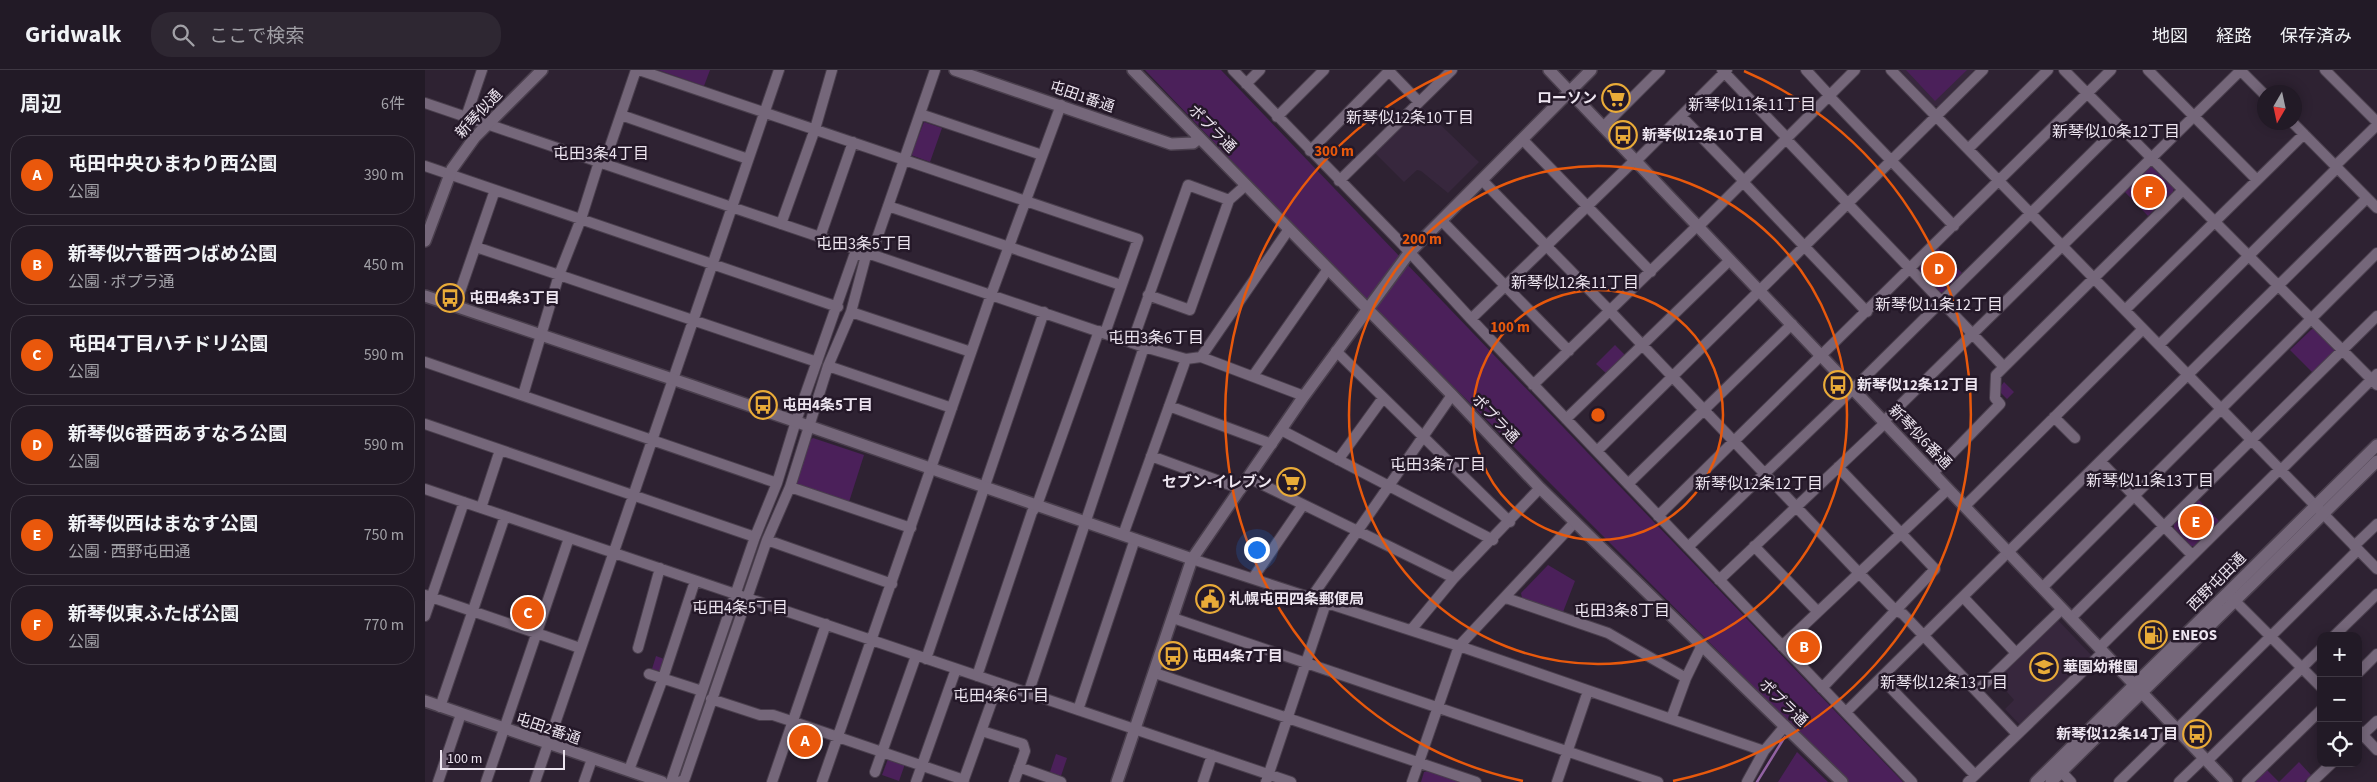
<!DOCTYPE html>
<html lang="ja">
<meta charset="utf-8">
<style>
:root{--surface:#221a26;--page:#2e2732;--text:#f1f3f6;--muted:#a2a1a7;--line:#3f3843;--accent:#ea580c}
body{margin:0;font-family:"Source Sans 3","Noto Sans JP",sans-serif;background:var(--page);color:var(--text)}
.controls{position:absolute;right:15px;bottom:15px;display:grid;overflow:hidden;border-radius:10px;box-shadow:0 2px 12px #0003}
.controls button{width:45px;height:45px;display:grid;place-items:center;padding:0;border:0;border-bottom:1px solid var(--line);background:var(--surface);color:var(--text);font:25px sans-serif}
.compass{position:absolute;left:1832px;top:15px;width:45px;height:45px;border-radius:50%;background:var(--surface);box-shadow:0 2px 12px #0003;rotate:189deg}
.scale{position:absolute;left:15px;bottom:12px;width:125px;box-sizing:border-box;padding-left:5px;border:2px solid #ede5f0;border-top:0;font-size:14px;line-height:18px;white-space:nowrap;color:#ede5f0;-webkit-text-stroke:4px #241828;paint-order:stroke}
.you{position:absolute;left:831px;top:479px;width:18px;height:18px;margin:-12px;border:4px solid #fff;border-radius:50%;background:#1a73e8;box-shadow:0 0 0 8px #1a73e833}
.badge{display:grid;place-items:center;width:32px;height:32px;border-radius:50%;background:var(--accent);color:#fff;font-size:16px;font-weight:700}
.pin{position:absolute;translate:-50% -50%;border:2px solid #fff;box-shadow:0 1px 5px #0006}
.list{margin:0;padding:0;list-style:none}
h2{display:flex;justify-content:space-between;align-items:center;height:65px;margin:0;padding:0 20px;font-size:21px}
h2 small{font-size:16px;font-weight:400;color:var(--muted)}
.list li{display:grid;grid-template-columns:32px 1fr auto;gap:15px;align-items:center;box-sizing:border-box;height:80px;margin:0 10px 10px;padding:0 10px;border:1px solid var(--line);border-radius:20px}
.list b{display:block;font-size:19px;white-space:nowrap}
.list p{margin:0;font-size:16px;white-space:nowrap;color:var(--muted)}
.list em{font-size:16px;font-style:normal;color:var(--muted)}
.icon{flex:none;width:28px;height:28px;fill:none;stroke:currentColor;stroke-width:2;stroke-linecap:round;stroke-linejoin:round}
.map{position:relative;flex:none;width:1952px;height:712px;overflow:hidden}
header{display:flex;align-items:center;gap:30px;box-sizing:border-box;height:70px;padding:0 25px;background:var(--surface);border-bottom:1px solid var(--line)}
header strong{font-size:24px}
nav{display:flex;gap:28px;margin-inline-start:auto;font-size:18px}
.search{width:350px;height:45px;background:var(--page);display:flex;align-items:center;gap:12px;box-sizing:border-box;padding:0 18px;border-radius:20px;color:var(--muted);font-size:19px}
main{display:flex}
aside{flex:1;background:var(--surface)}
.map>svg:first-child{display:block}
.built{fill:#37273d}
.green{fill:#4b205a}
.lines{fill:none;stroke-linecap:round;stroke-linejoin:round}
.stream{stroke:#9162a2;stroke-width:2.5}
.minor-casing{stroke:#4a3f4d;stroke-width:12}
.tertiary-casing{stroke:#4a3f4d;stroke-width:14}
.minor{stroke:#75677a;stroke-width:10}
.tertiary{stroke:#75677a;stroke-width:11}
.ring{fill:none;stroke:#e8590c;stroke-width:2.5}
.labels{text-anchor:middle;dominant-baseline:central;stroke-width:5;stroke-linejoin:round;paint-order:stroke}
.street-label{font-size:15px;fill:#ede5f0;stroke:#241828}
.poi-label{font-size:15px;font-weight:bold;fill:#ede5f0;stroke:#241828;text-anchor:start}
.neighbourhood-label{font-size:16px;fill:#ede5f0;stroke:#241828}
.centre{fill:#e8590c;stroke:#241828;stroke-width:2.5}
.ring-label{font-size:15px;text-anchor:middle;font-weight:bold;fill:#e8590c;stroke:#241828;stroke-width:5;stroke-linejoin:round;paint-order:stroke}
</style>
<header>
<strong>Gridwalk</strong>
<div class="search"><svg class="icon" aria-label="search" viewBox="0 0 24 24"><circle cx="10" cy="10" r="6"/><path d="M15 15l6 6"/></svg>ここで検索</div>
<nav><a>地図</a><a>経路</a><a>保存済み</a></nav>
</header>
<main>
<aside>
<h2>周辺<small>6件</small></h2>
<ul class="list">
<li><span class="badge">A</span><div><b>屯田中央ひまわり西公園</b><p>公園</p></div><em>390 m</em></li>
<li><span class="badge">B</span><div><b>新琴似六番西つばめ公園</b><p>公園 · ポプラ通</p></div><em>450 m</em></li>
<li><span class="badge">C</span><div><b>屯田4丁目ハチドリ公園</b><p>公園</p></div><em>590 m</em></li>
<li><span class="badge">D</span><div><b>新琴似6番西あすなろ公園</b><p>公園</p></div><em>590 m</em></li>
<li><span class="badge">E</span><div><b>新琴似西はまなす公園</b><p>公園 · 西野屯田通</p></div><em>750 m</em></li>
<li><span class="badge">F</span><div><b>新琴似東ふたば公園</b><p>公園</p></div><em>770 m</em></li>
</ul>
</aside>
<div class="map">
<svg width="1952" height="712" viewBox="0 0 1952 712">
<rect width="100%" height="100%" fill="#2e2232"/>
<!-- built -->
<path class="built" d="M1475 0H1549L1513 36H1509Z
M995 35 1054 92 1023 123 996 101 992 100 979 112 948 81Z
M1631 548 1667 586 1597 657 1580 639 1589 630 1570 608Z"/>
<!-- green -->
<path class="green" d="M233 0H285L279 16Z
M720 0H796L1478 712H1424L899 187Z
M1481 0H1542L1510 31Z
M499 52 517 58 505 92 486 85Z
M1724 96 1727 97 1749 118 1748 122 1723 146 1699 121Z
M1513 178 1537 203 1518 223 1513 222 1494 202 1495 196Z
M1887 259H1890L1909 278V283L1888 303 1865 280Z
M1190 275 1202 287 1183 305 1171 294Z
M1579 312 1589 322 1582 329 1576 323V316Z
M388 368 439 385 424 432 372 414 371 411 385 370Z
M1774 430 1794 451 1769 476H1766L1749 458V453Z
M1123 495 1150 511 1138 542 1097 528 1096 523Z
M100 530 112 534 105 556 93 552Z
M1380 568 1388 576 1378 586 1370 578Z
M231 586 242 590 238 602 227 599Z
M374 662 389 667 385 679 370 674Z
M1372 682 1403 712H1353Z
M631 684 642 688 636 706 625 702Z
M463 689 480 694 474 711 457 705Z
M1874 692 1886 705 1879 712H1828L1841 699 1854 712Z
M1003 701 1036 712H996L999 702Z"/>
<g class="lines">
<!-- stream -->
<path class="stream" d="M1332 712 1361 665"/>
<defs>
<path id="minor" d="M214 0 713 169 680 263
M808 0 977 174 1046 249 1487 712
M963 0 994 32
M1297 0 1362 68
M1381 0 1405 26
M1466 0 1952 499
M1639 0 1952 315
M1723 0 1832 110
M1815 0 1840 25
M1900 0 1952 52
M821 14 835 0
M1404 26 1529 156
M0 33 719 277 761 289 776 287 879 326
M495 44 617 85
M196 45 323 89
M1256 46 1319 111
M41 47 57 0
M852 47 899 0
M1867 52 1952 138
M1178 57 1235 0
M1361 69 1579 297 1758 120
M1098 70 1226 202
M1543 79 1623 0
M885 81 964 1
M1211 91 1302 0
M179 94 211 0
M0 96 413 237
M1910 96 1952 55
M1057 110 1185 241 1434 503 1471 541 1478 544 1592 664
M914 111 1027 0
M1318 112 1442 242
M463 136 696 215
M1017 151 1144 281
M356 154 390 59 407 0
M1273 157 1430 0
M395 167 428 72
M51 177 392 292
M442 182 449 177 510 0
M723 225 765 240 804 130 821 115
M30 236 70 120
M1700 240 1879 64
M426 242 546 282
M1046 249 1210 90
M707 273 763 115 804 130
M1734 275 1912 98
M911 281 1085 452
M776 287 864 159
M0 292 352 413
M403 296 527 338
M828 306 903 199
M1108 315 1272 156
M98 325 134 205 156 149 174 92
M744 336 847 374
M1629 347 1650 368
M1141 349 1305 190
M1459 351 1816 0
M0 354 330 467
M856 360 1068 470
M1172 381 1558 0
M726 386 816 419
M913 390 958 328
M1676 392 1767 485
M1856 400 1952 304
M1508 403 1575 334 1570 328 1571 305 1579 297
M824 408 1029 508
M1203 414 1367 254
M365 417 486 458
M0 419 866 712
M1540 436 1718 259
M56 438 75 380
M1233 446 1686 0
M698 465 761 289
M342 470 467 514
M1329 476 1393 542
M1929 476 1952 454
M1263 477 1428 319 1694 56
M767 489 1034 576 1339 681
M828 508 878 435
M1294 510 1460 353
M1617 518 1952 183
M0 525 155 578
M1805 526 1896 617
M1538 527 1591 583
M886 528 1027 325
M1081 528 1183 563 1261 608
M0 546 39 432
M748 548 1233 712
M1646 548 1952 246
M986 560 1029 508 1115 418
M1909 566 1952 524
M1357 576 1523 419
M213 578 235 498
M1674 578 1855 399
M501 589 619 242
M730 603 1051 712
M1933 603 1952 584
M224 604 277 621
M552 606 607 442 612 435 674 261
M1456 608 1550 705
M1397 618 1510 499 1413 397
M1552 621 1637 539
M603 624 719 277
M286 629 335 645H348L363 650 539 710
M15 637 80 446
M653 640 710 469
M1421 642 1942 128
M1246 649 1261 608 1277 575
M1752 659 1933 480
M1933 660 1952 680
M557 661 598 674 600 681 589 712
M1934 668 1952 651
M1782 691 1896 579
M1631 696 1646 712
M594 697 636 712
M204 700 238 608 270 511
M450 702 491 586
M13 712 36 644
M61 712 144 468
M110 712 354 0
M159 712 167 689
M246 712 330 467 352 413 371 351 429 186 442 182 426 242 403 296 365 417 342 470 260 708 259 710 254 712
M347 712 401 554
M397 712 566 225 636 35
M491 712 531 599
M538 712 573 614
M778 712 787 685
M841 712 901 533
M987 712 1034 576 1150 452
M1132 712 1163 621
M1322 712 1339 681 1360 656
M1543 712 1678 582
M1694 712 1750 657
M1754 712 1779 688
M1822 712 1896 640
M1887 712 1907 693"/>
<path id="tertiary" d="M530 0 746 74 768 73 774 68
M708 0 1027 325 1115 418 1417 712
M1124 0 1802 712
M0 171 27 99 50 67 117 0
M0 226 268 316 767 489
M0 631 237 712
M692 712 767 489 879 326 984 183 1166 0
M1611 712 1952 375
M1626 712 1952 391"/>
</defs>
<!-- minor casing -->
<use href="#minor" class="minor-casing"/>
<!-- tertiary casing -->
<use href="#tertiary" class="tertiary-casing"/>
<!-- minor -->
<use href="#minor" class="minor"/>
<!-- tertiary -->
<use href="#tertiary" class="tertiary"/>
</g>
<!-- distance rings -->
<g class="ring">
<circle cx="1173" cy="345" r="125"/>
<circle cx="1173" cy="345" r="249"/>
<path d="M1098 711A374 374 0 0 1 1027 1M1319 1A374 374 0 0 1 1248 711"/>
</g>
<!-- icons -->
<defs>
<symbol id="supermarket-ring" viewBox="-11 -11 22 22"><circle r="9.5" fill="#241828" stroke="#e9ab38" stroke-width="1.5"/><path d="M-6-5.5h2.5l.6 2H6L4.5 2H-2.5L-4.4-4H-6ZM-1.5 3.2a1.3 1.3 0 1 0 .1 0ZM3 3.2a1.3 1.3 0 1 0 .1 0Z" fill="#e9ab38"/></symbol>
<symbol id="bus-ring" viewBox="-11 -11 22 22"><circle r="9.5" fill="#241828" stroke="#e9ab38" stroke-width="1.5"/><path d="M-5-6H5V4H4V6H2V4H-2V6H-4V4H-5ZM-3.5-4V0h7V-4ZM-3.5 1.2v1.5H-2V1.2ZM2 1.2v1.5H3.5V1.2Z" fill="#e9ab38"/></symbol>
<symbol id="civic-ring" viewBox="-11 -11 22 22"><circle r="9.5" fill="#241828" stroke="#e9ab38" stroke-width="1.5"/><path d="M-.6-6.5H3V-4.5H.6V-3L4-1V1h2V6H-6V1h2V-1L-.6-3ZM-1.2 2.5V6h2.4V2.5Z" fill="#e9ab38"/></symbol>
<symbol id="fuel-ring" viewBox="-11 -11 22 22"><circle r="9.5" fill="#241828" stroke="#e9ab38" stroke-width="1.5"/><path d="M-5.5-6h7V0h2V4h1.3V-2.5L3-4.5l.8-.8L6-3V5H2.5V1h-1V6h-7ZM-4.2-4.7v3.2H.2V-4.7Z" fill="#e9ab38"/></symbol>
<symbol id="school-ring" viewBox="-11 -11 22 22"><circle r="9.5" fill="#241828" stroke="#e9ab38" stroke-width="1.5"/><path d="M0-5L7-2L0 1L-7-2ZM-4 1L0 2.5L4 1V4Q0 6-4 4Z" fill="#e9ab38"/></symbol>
</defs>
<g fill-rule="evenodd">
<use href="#supermarket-ring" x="1175" y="12" width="32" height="32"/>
<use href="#bus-ring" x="1182" y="49" width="32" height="32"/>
<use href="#bus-ring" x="9" y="212" width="32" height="32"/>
<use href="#bus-ring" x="1397" y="299" width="32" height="32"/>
<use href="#bus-ring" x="322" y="319" width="32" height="32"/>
<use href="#supermarket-ring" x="850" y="396" width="32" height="32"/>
<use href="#civic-ring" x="769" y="513" width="32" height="32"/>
<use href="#fuel-ring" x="1712" y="549" width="32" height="32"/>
<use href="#bus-ring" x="732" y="570" width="32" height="32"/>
<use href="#school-ring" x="1603" y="581" width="32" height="32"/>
<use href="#bus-ring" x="1756" y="648" width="32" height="32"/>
</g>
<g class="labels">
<!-- street labels -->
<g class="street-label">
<text transform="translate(657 27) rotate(19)">屯田1番通</text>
<text transform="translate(54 44) rotate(-47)">新琴似通</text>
<text transform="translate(787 59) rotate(45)">ポプラ通</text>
<text transform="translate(1070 349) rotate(46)">ポプラ通</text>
<text transform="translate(1495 367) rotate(46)">新琴似6番通</text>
<text transform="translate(1792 512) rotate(-45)">西野屯田通</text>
<text transform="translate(1358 633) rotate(44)">ポプラ通</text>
<text transform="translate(123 659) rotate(19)">屯田2番通</text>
</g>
<!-- poi labels -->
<g class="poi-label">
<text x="1172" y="28" text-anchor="end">ローソン</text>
<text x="1217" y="65">新琴似12条10丁目</text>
<text x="44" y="228">屯田4条3丁目</text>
<text x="1432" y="315">新琴似12条12丁目</text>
<text x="357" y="335">屯田4条5丁目</text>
<text x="847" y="412" text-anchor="end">セブン-イレブン</text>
<text x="804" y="529">札幌屯田四条郵便局</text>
<text x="1747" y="565">ENEOS</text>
<text x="767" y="586">屯田4条7丁目</text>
<text x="1638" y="597">華園幼稚園</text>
<text x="1753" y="664" text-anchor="end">新琴似12条14丁目</text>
</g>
<!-- neighbourhood labels -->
<g class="neighbourhood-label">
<text x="1327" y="35">新琴似11条11丁目</text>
<text x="985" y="48">新琴似12条10丁目</text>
<text x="1691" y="62">新琴似10条12丁目</text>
<text x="176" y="84">屯田3条4丁目</text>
<text x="439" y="174">屯田3条5丁目</text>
<text x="1150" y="213">新琴似12条11丁目</text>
<text x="1514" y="235">新琴似11条12丁目</text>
<text x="731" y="268">屯田3条6丁目</text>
<text x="1013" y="395">屯田3条7丁目</text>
<text x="1725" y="411">新琴似11条13丁目</text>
<text x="1334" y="414">新琴似12条12丁目</text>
<text x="315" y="538">屯田4条5丁目</text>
<text x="1197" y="541">屯田3条8丁目</text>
<text x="1519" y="613">新琴似12条13丁目</text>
<text x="576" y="626">屯田4条6丁目</text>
</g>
</g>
<circle cx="1173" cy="345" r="8" class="centre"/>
<g class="ring-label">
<text x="909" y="86">300 m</text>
<text x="997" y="174">200 m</text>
<text x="1085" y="262">100 m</text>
</g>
</svg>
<div class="controls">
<button>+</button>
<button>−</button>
<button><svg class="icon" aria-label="locate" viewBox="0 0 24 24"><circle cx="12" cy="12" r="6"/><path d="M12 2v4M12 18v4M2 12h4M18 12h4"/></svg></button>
</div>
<svg class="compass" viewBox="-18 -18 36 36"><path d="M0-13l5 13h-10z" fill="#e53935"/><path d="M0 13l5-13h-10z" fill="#a2a1a7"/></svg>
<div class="scale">100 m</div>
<div class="you"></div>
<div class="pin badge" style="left:380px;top:671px">A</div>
<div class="pin badge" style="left:1379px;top:577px">B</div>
<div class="pin badge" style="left:103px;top:543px">C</div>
<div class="pin badge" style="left:1514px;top:199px">D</div>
<div class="pin badge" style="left:1771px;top:452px">E</div>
<div class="pin badge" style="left:1724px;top:122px">F</div>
</div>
</main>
